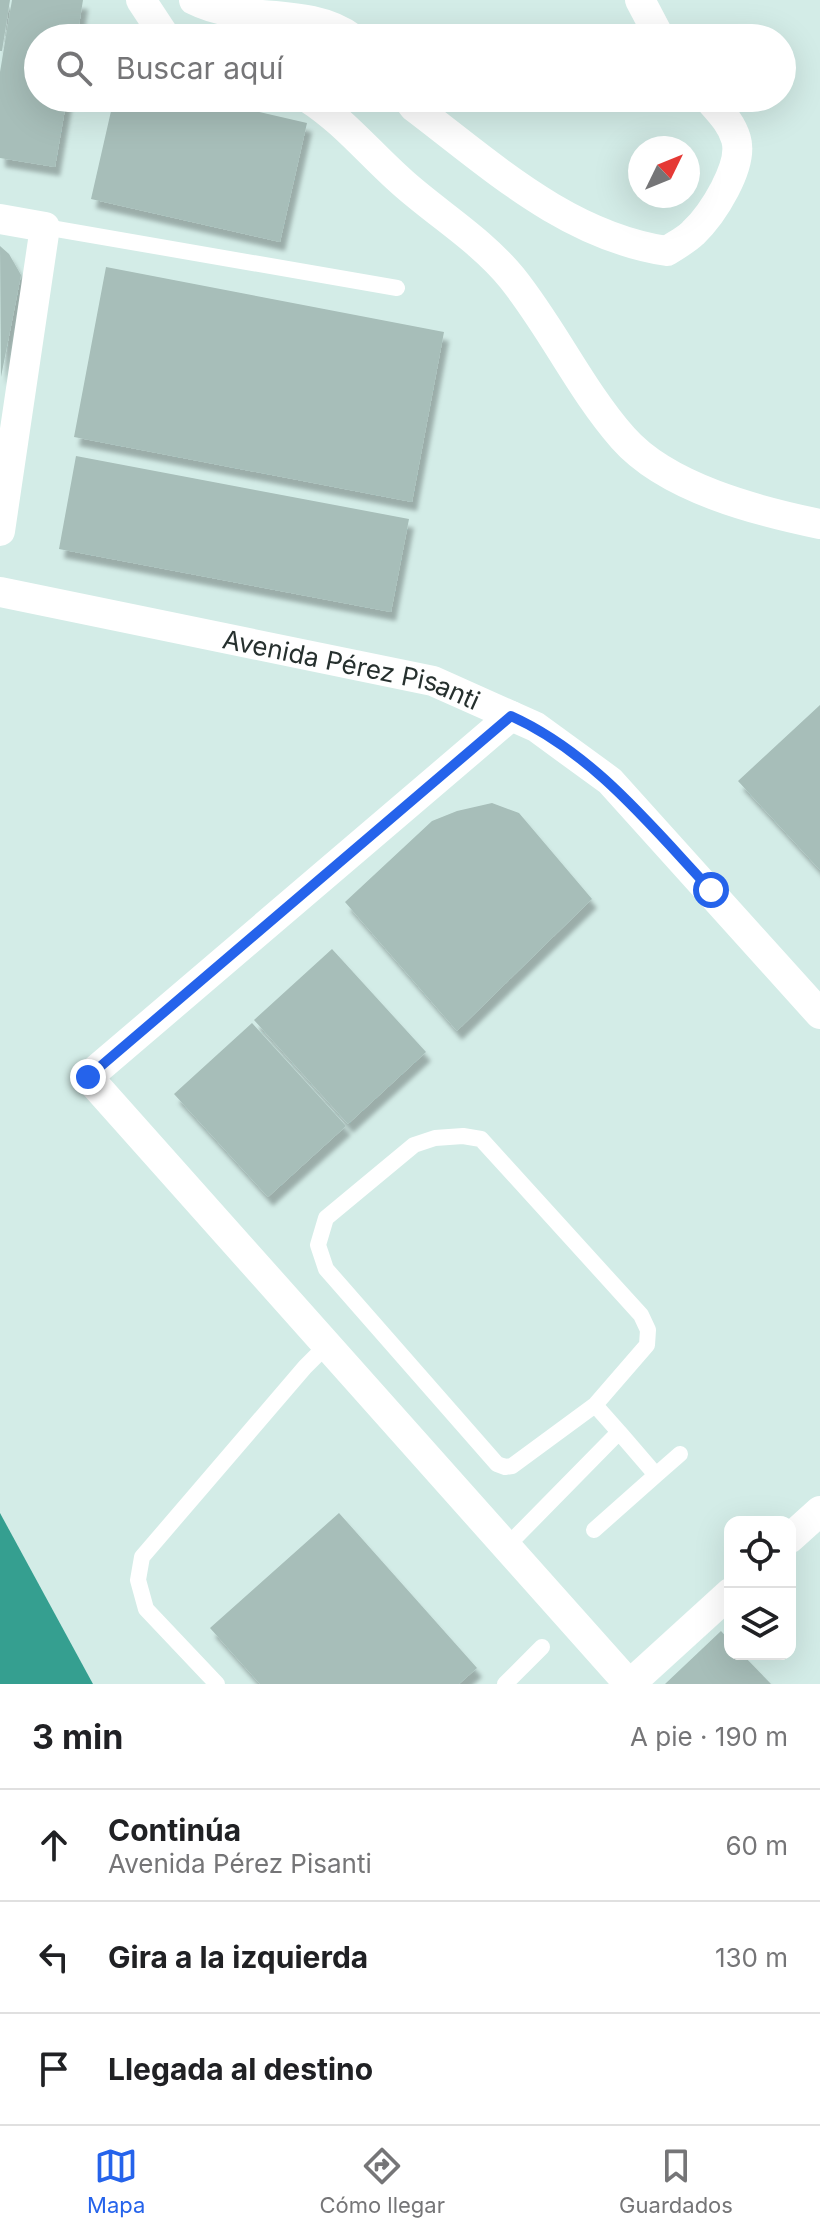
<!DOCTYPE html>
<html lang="es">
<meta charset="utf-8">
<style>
:root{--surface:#fff;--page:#f6f6f6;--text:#202124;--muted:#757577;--line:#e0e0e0;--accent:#2563eb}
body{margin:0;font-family:Inter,sans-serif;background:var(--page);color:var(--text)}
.controls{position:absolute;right:24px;bottom:24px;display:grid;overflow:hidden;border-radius:16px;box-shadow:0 8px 32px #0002}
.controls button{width:72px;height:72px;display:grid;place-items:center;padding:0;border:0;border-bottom:2px solid var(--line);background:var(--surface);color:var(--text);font:40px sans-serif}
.compass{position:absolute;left:628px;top:136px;width:72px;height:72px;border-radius:50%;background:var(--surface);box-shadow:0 8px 32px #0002;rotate:47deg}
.stop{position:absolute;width:24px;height:24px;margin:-18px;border:6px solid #2563eb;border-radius:50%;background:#fff}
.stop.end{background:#2563eb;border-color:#fff;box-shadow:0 2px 8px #0008}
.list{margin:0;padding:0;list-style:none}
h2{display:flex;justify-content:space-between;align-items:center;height:104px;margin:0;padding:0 32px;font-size:34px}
h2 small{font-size:26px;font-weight:400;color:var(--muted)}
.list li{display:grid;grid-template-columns:52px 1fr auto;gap:24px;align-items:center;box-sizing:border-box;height:112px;padding:0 32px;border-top:2px solid var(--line)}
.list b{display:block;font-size:30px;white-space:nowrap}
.list p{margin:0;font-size:26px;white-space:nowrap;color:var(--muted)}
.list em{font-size:26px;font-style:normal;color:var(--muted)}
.icon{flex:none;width:44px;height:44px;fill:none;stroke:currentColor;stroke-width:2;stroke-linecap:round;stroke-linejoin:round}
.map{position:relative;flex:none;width:820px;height:1684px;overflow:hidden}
.search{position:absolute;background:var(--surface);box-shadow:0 8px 32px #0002;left:24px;right:24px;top:24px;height:88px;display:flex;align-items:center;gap:20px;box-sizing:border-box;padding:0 28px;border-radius:44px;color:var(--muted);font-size:30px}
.sheet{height:440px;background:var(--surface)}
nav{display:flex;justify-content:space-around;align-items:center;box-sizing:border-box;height:112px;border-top:2px solid var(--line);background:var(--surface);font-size:22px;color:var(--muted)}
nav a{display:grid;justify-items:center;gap:4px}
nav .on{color:var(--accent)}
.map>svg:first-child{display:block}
.water{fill:#359f90}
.building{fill:#a7beb9;filter:url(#shadow)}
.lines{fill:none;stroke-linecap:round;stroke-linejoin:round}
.lane{stroke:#fff;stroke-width:16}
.street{stroke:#fff;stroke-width:30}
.route{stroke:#2563eb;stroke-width:10}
.labels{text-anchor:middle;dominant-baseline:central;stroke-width:6;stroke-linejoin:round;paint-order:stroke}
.street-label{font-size:26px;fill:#26302e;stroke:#e1f9f4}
</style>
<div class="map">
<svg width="820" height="1684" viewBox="0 0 820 1684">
<defs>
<filter id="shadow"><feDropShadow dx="5" dy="9" stdDeviation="2" flood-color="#0004"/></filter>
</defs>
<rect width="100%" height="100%" fill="#d3ece7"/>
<!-- water -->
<path class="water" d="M0 1513 93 1684H0Z"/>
<!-- building -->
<path class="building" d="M0 0H10L2 51H0Z
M12 0H83L77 38H38V98H67L55 167 0 158V72Z
M114 98H198L307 123 280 242 91 199Z
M0 246 9 254 21 275 1 377Z
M106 267 444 332 412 502 74 437Z
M76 456 409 519 391 612 59 549Z
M820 705V870L738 781Z
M492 803 519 813 592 899 457 1031 345 902 432 821 457 811Z
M332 949 426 1052 348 1124 254 1020Z
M252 1023 346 1126 268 1197 174 1094Z
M339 1513 477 1668 459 1684H260L210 1628Z
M721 1631 730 1641V1654H742L771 1684H665Z"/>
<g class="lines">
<!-- lane -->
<path class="lane" d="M45 227 397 288
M463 1136 481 1139 641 1315 648 1330 647 1345 595 1405 512 1466 505 1467 497 1464 326 1269 318 1245 326 1218 414 1145 435 1138Z
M656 1475 680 1454
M594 1530 656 1475 619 1432
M506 1547 619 1432 595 1405
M217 1684 146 1609 138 1580 142 1557 305 1367 327 1345
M505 1684 542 1647"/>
<!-- street -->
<g class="street">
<path d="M141 0 166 38"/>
<path d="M194 0C243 25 307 5 352 38"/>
<path d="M640 0 660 38"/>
<path d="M308 98C344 121 371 155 403 183 439 215 481 240 512 278 553 329 580 389 623 438 667 488 757 511 820 524"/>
<path d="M407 98 414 107C492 166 567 236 667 251 676 245 686 240 693 233 712 215 744 166 736 139 731 122 719 111 708 98"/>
<path d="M0 219 45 227 0 531"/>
<path id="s1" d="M0 592 433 681 536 727 610 781 820 1014"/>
<path d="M511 716 88 1077 629 1684"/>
<path d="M790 1538 820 1511"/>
<path d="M630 1684 730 1593"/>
</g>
</g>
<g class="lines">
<!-- route -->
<path class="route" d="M88 1077 511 716C593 753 651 826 711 890"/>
</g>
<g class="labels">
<!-- street labels -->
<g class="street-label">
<text stroke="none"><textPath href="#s1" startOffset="360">Avenida Pérez Pisanti</textPath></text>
</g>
</g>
</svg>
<div class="controls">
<button><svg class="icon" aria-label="locate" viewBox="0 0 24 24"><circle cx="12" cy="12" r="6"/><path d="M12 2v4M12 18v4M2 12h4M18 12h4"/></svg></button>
<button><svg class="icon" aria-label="layers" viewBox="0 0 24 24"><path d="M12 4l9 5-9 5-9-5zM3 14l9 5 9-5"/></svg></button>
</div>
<svg class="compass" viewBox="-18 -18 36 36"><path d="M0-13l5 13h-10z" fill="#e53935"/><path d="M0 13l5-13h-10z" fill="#757577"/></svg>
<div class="stop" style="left:711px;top:890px"></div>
<div class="stop end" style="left:88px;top:1077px"></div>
<div class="search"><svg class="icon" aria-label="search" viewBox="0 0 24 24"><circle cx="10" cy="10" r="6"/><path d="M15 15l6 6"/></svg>Buscar aquí</div>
</div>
<section class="sheet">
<h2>3 min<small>A pie · 190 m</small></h2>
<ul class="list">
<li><svg class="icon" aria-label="ahead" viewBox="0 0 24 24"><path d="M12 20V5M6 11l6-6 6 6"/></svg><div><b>Continúa</b><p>Avenida Pérez Pisanti</p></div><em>60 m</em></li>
<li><svg class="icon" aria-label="left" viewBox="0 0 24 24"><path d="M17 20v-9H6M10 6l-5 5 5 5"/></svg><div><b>Gira a la izquierda</b></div><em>130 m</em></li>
<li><svg class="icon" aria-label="arrive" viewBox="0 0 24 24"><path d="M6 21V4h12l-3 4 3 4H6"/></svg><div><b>Llegada al destino</b></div></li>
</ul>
</section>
<nav>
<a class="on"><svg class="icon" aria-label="map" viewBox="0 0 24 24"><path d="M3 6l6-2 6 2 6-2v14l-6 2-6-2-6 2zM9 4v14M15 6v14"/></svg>Mapa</a>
<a><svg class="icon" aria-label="directions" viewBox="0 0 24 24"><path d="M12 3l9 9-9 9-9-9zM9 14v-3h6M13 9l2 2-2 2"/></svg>Cómo llegar</a>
<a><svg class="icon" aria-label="saved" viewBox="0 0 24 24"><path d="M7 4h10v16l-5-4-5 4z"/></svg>Guardados</a>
</nav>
